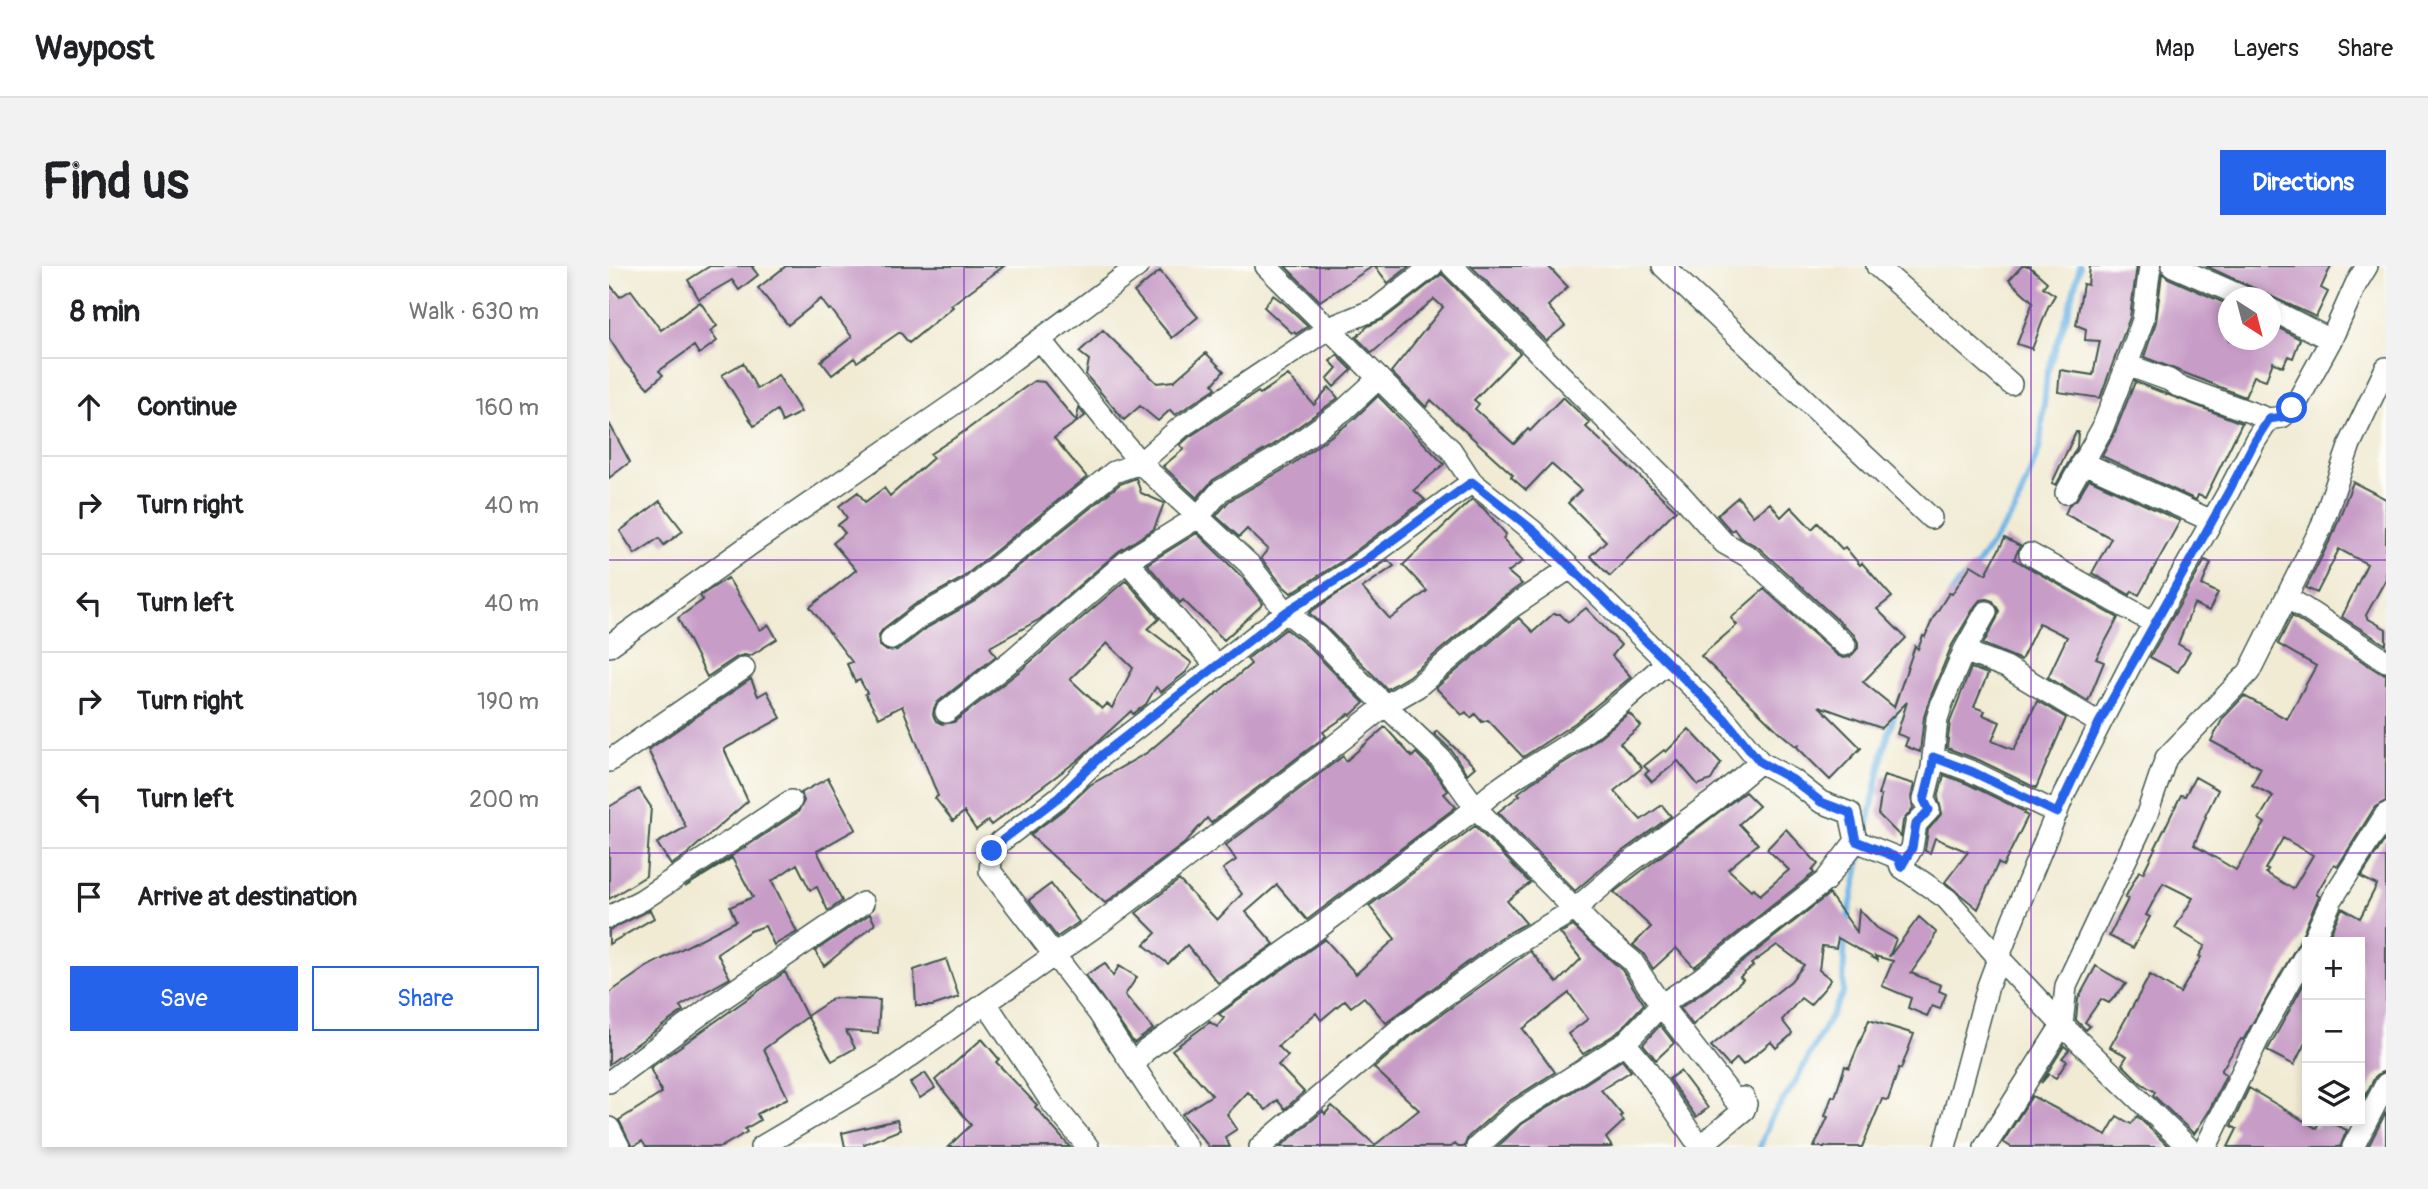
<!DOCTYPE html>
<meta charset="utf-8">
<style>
:root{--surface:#fff;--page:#f2f2f2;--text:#202124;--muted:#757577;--line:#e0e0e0;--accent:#2563eb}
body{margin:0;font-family:Pangolin,sans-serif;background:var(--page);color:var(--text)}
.controls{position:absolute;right:21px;bottom:21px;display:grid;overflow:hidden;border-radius:0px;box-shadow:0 4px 10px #0003}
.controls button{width:63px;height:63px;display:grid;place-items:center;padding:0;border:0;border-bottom:2px solid var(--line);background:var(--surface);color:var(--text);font:35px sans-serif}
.compass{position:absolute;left:1609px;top:21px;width:63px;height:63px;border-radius:50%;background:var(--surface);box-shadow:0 4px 10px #0003;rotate:144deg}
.stop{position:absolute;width:21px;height:21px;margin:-16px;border:5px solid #2563eb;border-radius:50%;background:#fff}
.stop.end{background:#2563eb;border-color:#fff;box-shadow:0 2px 7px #0008}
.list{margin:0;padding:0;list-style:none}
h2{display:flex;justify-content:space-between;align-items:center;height:91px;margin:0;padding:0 28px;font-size:30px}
h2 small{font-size:23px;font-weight:400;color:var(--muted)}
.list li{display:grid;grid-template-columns:46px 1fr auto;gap:21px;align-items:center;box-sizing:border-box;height:98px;padding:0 28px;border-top:2px solid var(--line)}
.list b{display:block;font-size:26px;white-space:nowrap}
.list em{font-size:23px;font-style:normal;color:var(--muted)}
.actions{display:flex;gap:14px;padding:21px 28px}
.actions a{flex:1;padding:16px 0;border:2px solid var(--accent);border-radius:0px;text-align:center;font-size:24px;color:var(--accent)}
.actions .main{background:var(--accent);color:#fff}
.icon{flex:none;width:38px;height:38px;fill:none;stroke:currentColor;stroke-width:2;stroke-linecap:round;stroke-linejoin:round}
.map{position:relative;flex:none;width:1777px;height:881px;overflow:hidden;border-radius:0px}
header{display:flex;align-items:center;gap:42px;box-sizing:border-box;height:98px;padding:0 35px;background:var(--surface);border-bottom:2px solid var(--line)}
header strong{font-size:33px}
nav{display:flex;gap:38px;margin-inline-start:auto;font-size:24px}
.intro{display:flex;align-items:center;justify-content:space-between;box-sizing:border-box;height:168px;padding:0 42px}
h1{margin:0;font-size:49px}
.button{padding:18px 32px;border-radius:0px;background:var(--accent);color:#fff;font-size:24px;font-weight:700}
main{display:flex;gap:42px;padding:0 42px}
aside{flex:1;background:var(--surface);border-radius:0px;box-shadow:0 4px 10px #0003}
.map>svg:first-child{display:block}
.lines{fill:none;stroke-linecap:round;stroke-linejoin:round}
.stream{stroke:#6db4e5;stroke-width:6}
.building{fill:#c79cc7;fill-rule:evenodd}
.minor-casing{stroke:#3e574c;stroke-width:24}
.minor{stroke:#fff;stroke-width:21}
.route{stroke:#2563eb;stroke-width:9}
.grid{fill:none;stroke:#7b2cbf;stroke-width:2;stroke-opacity:0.55}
</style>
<header>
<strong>Waypost</strong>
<nav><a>Map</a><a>Layers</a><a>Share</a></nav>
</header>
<div class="intro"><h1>Find us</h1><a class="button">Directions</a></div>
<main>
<aside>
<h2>8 min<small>Walk · 630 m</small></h2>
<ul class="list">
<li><svg class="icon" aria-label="ahead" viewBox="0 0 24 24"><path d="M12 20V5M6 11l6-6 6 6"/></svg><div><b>Continue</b></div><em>160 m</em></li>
<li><svg class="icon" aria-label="right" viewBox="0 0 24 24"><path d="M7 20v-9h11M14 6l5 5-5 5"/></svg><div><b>Turn right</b></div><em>40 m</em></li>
<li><svg class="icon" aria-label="left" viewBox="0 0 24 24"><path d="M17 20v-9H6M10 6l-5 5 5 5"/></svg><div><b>Turn left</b></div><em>40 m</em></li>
<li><svg class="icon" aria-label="right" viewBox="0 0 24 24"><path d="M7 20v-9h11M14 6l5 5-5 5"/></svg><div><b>Turn right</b></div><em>190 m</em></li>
<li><svg class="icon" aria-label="left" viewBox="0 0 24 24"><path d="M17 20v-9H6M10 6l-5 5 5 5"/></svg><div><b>Turn left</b></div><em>200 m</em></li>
<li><svg class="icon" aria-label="arrive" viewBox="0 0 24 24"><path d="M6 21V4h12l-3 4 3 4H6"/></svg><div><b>Arrive at destination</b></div></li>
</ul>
<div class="actions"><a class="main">Save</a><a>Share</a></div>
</aside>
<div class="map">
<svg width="1777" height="881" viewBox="0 0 1777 881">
<rect width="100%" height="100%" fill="#fdfcf7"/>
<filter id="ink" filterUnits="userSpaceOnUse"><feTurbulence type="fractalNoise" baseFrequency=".0143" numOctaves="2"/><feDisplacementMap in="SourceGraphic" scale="14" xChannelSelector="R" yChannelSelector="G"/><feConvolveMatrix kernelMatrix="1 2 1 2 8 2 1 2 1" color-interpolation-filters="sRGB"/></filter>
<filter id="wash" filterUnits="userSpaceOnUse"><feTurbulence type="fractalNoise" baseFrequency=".00686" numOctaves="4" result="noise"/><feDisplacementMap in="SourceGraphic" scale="28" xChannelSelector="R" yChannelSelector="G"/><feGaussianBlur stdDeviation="1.57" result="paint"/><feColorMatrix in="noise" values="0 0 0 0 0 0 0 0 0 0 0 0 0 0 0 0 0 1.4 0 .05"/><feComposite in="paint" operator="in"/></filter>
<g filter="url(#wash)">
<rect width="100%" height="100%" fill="#f1ebd4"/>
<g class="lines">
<!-- stream -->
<path class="stream" d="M1339 333 1350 317 1365 303 1406 245 1431 181 1438 107 1460 43 1471 0
M1151 881 1162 852 1184 820 1234 727 1236 665 1275 483 1287 443"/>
</g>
<g id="blocks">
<!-- building -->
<path class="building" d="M101 0H145L143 1 149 9 130 24 123 14 90 33 79 14Z
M177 0H395L342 39 344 41 300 77 291 66 248 96 245 92 223 109 212 95 243 71 222 43 220 44 212 33 179 59 149 22Z
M676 0H764L711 35Z
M766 0H801L779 17Z
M862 0H939L959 21 939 40 956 60 937 75Z
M1413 0H1420L1438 16 1434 21 1446 29 1439 41 1423 83 1408 78 1424 36 1400 14Z
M1481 0H1528L1521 51 1491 132 1449 126 1451 104 1484 109 1491 75 1476 74 1477 63 1467 59 1474 18 1479 19Z
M1597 0H1722L1712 22 1719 26 1707 51Z
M551 5 589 51 563 72 525 26Z
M1553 7 1559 12 1620 39V74H1662V58L1691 73 1684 92 1679 90 1674 101 1664 96 1657 114 1645 110 1636 131 1535 91 1547 56Z
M833 8 911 87 865 134 870 138 866 143 905 178 919 163 921 165 954 131 981 157 977 161 1067 244 1001 310 981 290 997 275 959 237 972 224 942 198 917 224 902 211 904 209 822 134 817 141 782 106 834 41 825 33 763 87 747 71 759 60 775 53Z
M0 18 11 31 22 24 52 64 91 36 108 60 101 65 108 75 90 88 85 80 50 105 54 109 39 122 16 97 0 72Z
M664 29 676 38 699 60 687 68 685 66 683 67 655 41Z
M494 64 548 117 565 115 597 87 615 105 604 118 607 122 566 149 561 144 549 155 531 140 515 154 477 109 480 94 470 86Z
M728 89 743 104 725 121 718 113 728 102 721 95Z
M134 97 148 123 169 109 192 146 173 156 168 144 145 160 113 109Z
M679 109 705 139 720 121 729 132 664 179 604 214 588 232 554 200 575 183 571 179 580 171 649 126 651 128Z
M425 115 435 116 467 155 470 142 476 150 445 172 478 211 352 313 305 339 274 363 270 369 271 380 278 385 289 384 319 361 366 335 511 218 527 212 532 227 555 237 545 263 510 285 431 353 381 381 387 390 329 436 325 442 324 449 327 455 333 458 345 456 412 404 517 314 550 353 539 363 583 397 577 406 552 426 547 421 537 438 524 448 522 445 469 494 382 559 379 555 367 564 355 546 344 555 326 532 329 530 293 440 270 452 256 428 258 427 251 414 246 416 238 398 243 396 201 341 247 304 224 277 236 267 229 259 238 252 230 240 249 226 256 236 275 222 281 230 324 192 321 188 356 165ZM498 377 524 402 503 442 498 438 493 443 461 413Z
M1526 116 1633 157 1596 232 1589 229 1587 234 1493 190 1505 168Z
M769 130 835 198 805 224 816 234 733 295 682 327 674 320 652 292 659 283 638 263 630 271 607 250 620 235 679 201 743 155Z
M0 157 21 196 0 212Z
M1467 166H1469L1468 181 1447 219 1443 217Z
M1480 213 1571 255 1530 329 1523 325 1521 329 1483 307 1502 272 1456 248 1460 239 1468 233Z
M1744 216 1777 233V313L1757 349 1758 352 1777 363V379L1733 351 1758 298 1730 283 1708 327 1697 322 1724 268Z
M1129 231 1144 250 1161 237 1172 251 1182 241 1203 263 1209 257 1233 283 1236 281 1251 299 1253 297 1283 331 1268 343 1297 372 1254 416 1285 441 1306 380 1309 383 1314 370 1316 371 1324 352 1340 327 1343 328 1362 299 1377 308 1396 272 1411 280 1405 293 1415 299 1509 352 1487 393 1495 396 1479 435 1439 411 1458 371 1430 357 1412 394 1374 378 1388 352 1390 345 1384 335 1378 333 1371 334 1366 340 1343 379 1321 432 1315 451 1311 486 1296 480 1299 472 1288 468 1298 436 1272 462 1210 440 1252 482 1221 514 1188 481 1191 478 1187 480 1170 466 1092 390 1128 359 1122 352 1155 323 1228 389 1234 392 1241 391 1249 382V376L1245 369 1149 281 1131 271 1125 263 1122 265 1108 249Z
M863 233 875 243 897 268 894 273 914 295 899 306 913 318 892 333 800 410 778 423 717 361 700 347 779 294 785 300 753 322 781 353 818 325 794 299Z
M51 235 74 265 55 279 50 272 26 288 11 265Z
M588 267 635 313 654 338 615 374 574 334 571 337 538 298Z
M1596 294 1602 297 1593 319 1609 327 1600 345 1585 338 1569 378 1581 385 1569 406 1541 391Z
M119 312 151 364 160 359 168 373 141 390 135 389 128 391 98 411 69 352 94 334 91 330Z
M977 342 1012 379 1003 390 1022 411 966 457 914 491 879 454 873 456 866 448 862 452 857 446 853 449 827 422 910 352 924 366 944 348H951L959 356Z
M1683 350 1770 406 1777 408V535L1766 541 1729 600 1725 598 1707 628 1710 630 1690 676 1634 774 1632 773 1612 805 1617 809 1599 847 1585 868 1544 829 1546 826 1532 817 1513 798 1518 790 1501 781 1541 709 1571 727 1592 691 1590 690 1596 680 1566 662 1584 632 1554 617 1537 649 1541 651 1524 682 1500 670 1519 633 1516 632 1530 605 1534 607 1572 529 1576 530 1586 511 1609 524 1596 550 1597 551 1585 579 1627 604 1656 557 1650 553 1664 530 1643 519 1652 502 1602 475 1614 452 1635 430 1678 453 1707 400 1669 378ZM1674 572 1704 589 1684 623 1657 607 1659 604 1656 603Z
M677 363 699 380 755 437 742 449 740 448 714 466 717 470 602 557 598 552 576 577 496 637 421 569 458 541 481 519 539 486 642 398 638 393Z
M1362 402 1379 408 1365 441 1376 445 1374 449 1391 456 1383 475 1405 484 1428 435 1457 452 1427 522 1370 494 1338 482 1341 456Z
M142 413 149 430 158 425 172 452 115 483 139 535 78 588 62 599 48 577 77 561 39 484Z
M1020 447 1032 460 1011 477 1033 502 1005 525 1032 554 1053 539 1062 550 1008 589 966 625 889 546 911 529 909 527 922 517 969 488Z
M776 461 803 491 807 487 821 501 839 525 835 528 847 541 698 654 668 619 637 646 665 678 609 717 578 679 559 698 535 679 547 667 527 647 570 614 608 654 633 628 614 603 627 594 617 579 734 490 737 495Z
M1080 463 1112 497 1102 514 1089 519 1069 495 1043 516 1036 508 1040 505 1035 500 1055 484 1057 486Z
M828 465 866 501 858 508 842 484 825 468Z
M1275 509 1305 518 1302 532 1304 542 1294 555 1292 571 1269 548 1272 530 1269 529Z
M1335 509 1359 518 1416 546 1415 548 1419 550 1394 600 1389 597 1369 643 1336 616 1359 586 1326 572 1321 587 1316 585 1319 564 1333 547 1329 532Z
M219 512 247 563 208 585 233 635 219 645 208 621 201 624 188 598 163 615 188 666 165 679 156 660 141 665 108 687 121 712 71 740 74 745 0 798V727L39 700 127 655 121 641 144 631 123 592 76 621 189 546 195 535 192 527Z
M30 523 42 541 37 610 0 633V541Z
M1136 526 1150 540 1130 558 1149 578 1119 603 1142 624 1145 622 1151 629 1180 604 1158 583 1177 563 1209 598 1203 605 1205 607 1085 701 1067 682 1044 703 1034 687 1024 679 1042 661 1005 626Z
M866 560 921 617 898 635 917 657 894 670 777 757 755 731 742 741 736 734 712 754 707 747 669 780 679 790 669 799 695 826 676 843 668 834 657 844 639 826 618 848 628 863 616 871 621 881H600L573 848 603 829 563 784 601 756 608 761 615 752 610 748 716 673 747 708 786 673 760 640Z
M1777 572V805L1771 807 1766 811 1751 840V676H1717L1733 642 1751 652 1768 619 1752 611Z
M442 618 470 656 448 671 420 634Z
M1220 628 1248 666 1250 643 1268 662 1287 673 1280 691 1310 651 1327 666 1323 678 1302 707 1332 719 1330 725 1337 728 1331 743 1323 740 1318 750 1299 742 1302 732 1273 720 1284 695 1266 690 1268 694 1229 672 1227 682 1213 680 1210 704 1222 713 1216 722 1201 739 1192 732 1173 754 1183 767 1181 770 1167 782 1162 776 1134 799 1128 792 1120 800 1102 780 1182 715 1195 699 1168 679 1142 698 1144 700 1131 711 1134 714 1084 759 1071 742 1099 723Z
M41 644 45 652 0 678V664Z
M261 648 266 658 215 700 206 685Z
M964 660 1013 704 1035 738 1008 767 974 788 959 768 979 753 960 727 914 763 946 806 896 838 859 871 855 881H849L846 878 842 881H671L714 845 716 848 723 840 766 879 810 844 765 802 802 770 921 685 948 717 972 693 951 667Z
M337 693 350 731 323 740H307L305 704Z
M496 697 504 710 510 700 528 711 516 729 544 763 525 777 477 709Z
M1487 700 1517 718 1500 737 1492 733 1476 756 1481 760 1477 764 1467 754 1469 733Z
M176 706 198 751 155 783 179 832 148 848 151 854 136 863 138 866 112 881H37L33 875 23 881 10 854 53 827 41 802Z
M1698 712V773L1685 799 1658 785Z
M225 732 271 734 269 767 237 765 246 782 223 795 198 750Z
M1260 754 1305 768 1292 803 1290 802 1279 834 1273 833 1253 881H1205L1219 851 1216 850 1223 830 1226 831 1236 800 1240 802Z
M1051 759 1065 777 1047 794 1034 778Z
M373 773 390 793 387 796 428 839 426 841 461 881H339L362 859 326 814Z
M1455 780 1460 784 1453 792 1458 795 1447 812 1440 808 1432 817Z
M1013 794 1022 805 992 824 1013 849 1011 850 1015 855 997 872 1003 881H888L913 858Z
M1071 805 1099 842 1087 851 1060 813Z
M316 807 326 822 311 832 301 817Z
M1640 822 1707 862 1711 855H1717L1738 864 1731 881H1619L1628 863 1622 860Z
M1423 830 1497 869 1508 850 1522 858 1528 850 1560 881H1402L1394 876Z
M1777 846V881H1759Z
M288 854 291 864 255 878 256 881H236L233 867Z"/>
</g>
</g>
<g filter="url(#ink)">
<use href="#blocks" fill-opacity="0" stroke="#3e574c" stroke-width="2"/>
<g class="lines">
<defs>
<path id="minor" d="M657 0 842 184 863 216 924 265 1116 453 1151 496 1184 514 1212 536 1241 547 1247 575 1289 592 1292 601 1338 633 1389 691 1453 759 1579 881
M843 0 1072 229 1115 277 1140 291 1236 379
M1054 0 1322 252
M1268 0 1402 118
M1564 0 1637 32
M1661 43 1722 74
M432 75 531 197 640 298 677 346 708 370 750 414 831 492 867 542 910 587 987 665 1023 695 1052 739 1125 833 1135 832 1137 838 1135 844 1090 881
M1518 99 1560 114 1569 120 1660 153
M1473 196 1603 255
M1457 227 1493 163 1518 99 1534 54 1541 0
M1421 288 1545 357
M518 295 608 401
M1678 331 1777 395
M282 373 312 350 359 324 505 206 531 197 572 161 720 62 767 43 823 0
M0 380 142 278 349 135 529 0
M1355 385 1397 401 1490 457
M337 446 403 394 518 295 589 251 611 225 671 190 735 144 770 112
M1324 491 1364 506 1448 547
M0 495 135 402
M1292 601 1303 582 1307 558 1320 544 1315 534 1323 502 1328 453 1333 437 1355 385 1377 346
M0 651 33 634 182 535
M1703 676 1723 633 1777 548
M377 737 490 658 711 491 777 439 808 421 900 343 961 302
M1016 777 1035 800 1085 872 1093 879
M525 800 536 785 708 663 867 542C894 515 930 498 961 477 995 453 1026 425 1057 397
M0 816 110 735 254 637
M0 862 10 881
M152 881 276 808 377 737 443 837 479 881
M578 881 489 746 381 605 383 585 391 576 450 531 494 488 677 346 740 306 863 216
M651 881 794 760 902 681 965 644 1016 600 1107 533 1151 496
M868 881 905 848 1016 777 1052 739 1091 713 1216 615 1247 575
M1336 881 1379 720 1404 653 1456 526 1523 396 1620 225 1646 175 1660 153 1673 151 1687 138 1722 74 1747 18 1758 0
M1376 881 1453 759 1457 720 1537 551 1557 492 1640 406 1712 262 1741 178 1777 102
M1597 881 1652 767 1698 686
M1744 881 1777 818"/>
</defs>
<!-- minor casing -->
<use href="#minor" class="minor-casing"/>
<!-- minor -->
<use href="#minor" class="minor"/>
</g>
</g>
<g class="lines" filter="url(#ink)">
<!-- route -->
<path class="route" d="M383 585 391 576 450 531 494 488 677 346 740 306 863 216 925 265 1116 453 1151 496 1184 514 1212 536 1241 547 1247 575 1289 592 1292 601 1303 582 1307 558 1320 544 1315 534 1323 502 1324 491 1364 506 1448 547 1490 457 1620 225 1646 175 1660 153 1673 151 1683 142"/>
</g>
<!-- grid -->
<path class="grid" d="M355 0V881M711 0V881M1066 0V881M1422 0V881M0 294H1777M0 587H1777"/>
</svg>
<div class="controls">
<button>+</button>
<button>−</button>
<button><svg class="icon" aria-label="layers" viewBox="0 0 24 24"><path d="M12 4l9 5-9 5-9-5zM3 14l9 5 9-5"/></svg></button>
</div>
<svg class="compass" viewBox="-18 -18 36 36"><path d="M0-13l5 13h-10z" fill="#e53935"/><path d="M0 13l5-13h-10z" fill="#757577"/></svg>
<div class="stop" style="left:1683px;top:142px"></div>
<div class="stop end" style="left:383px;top:585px"></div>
</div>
</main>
